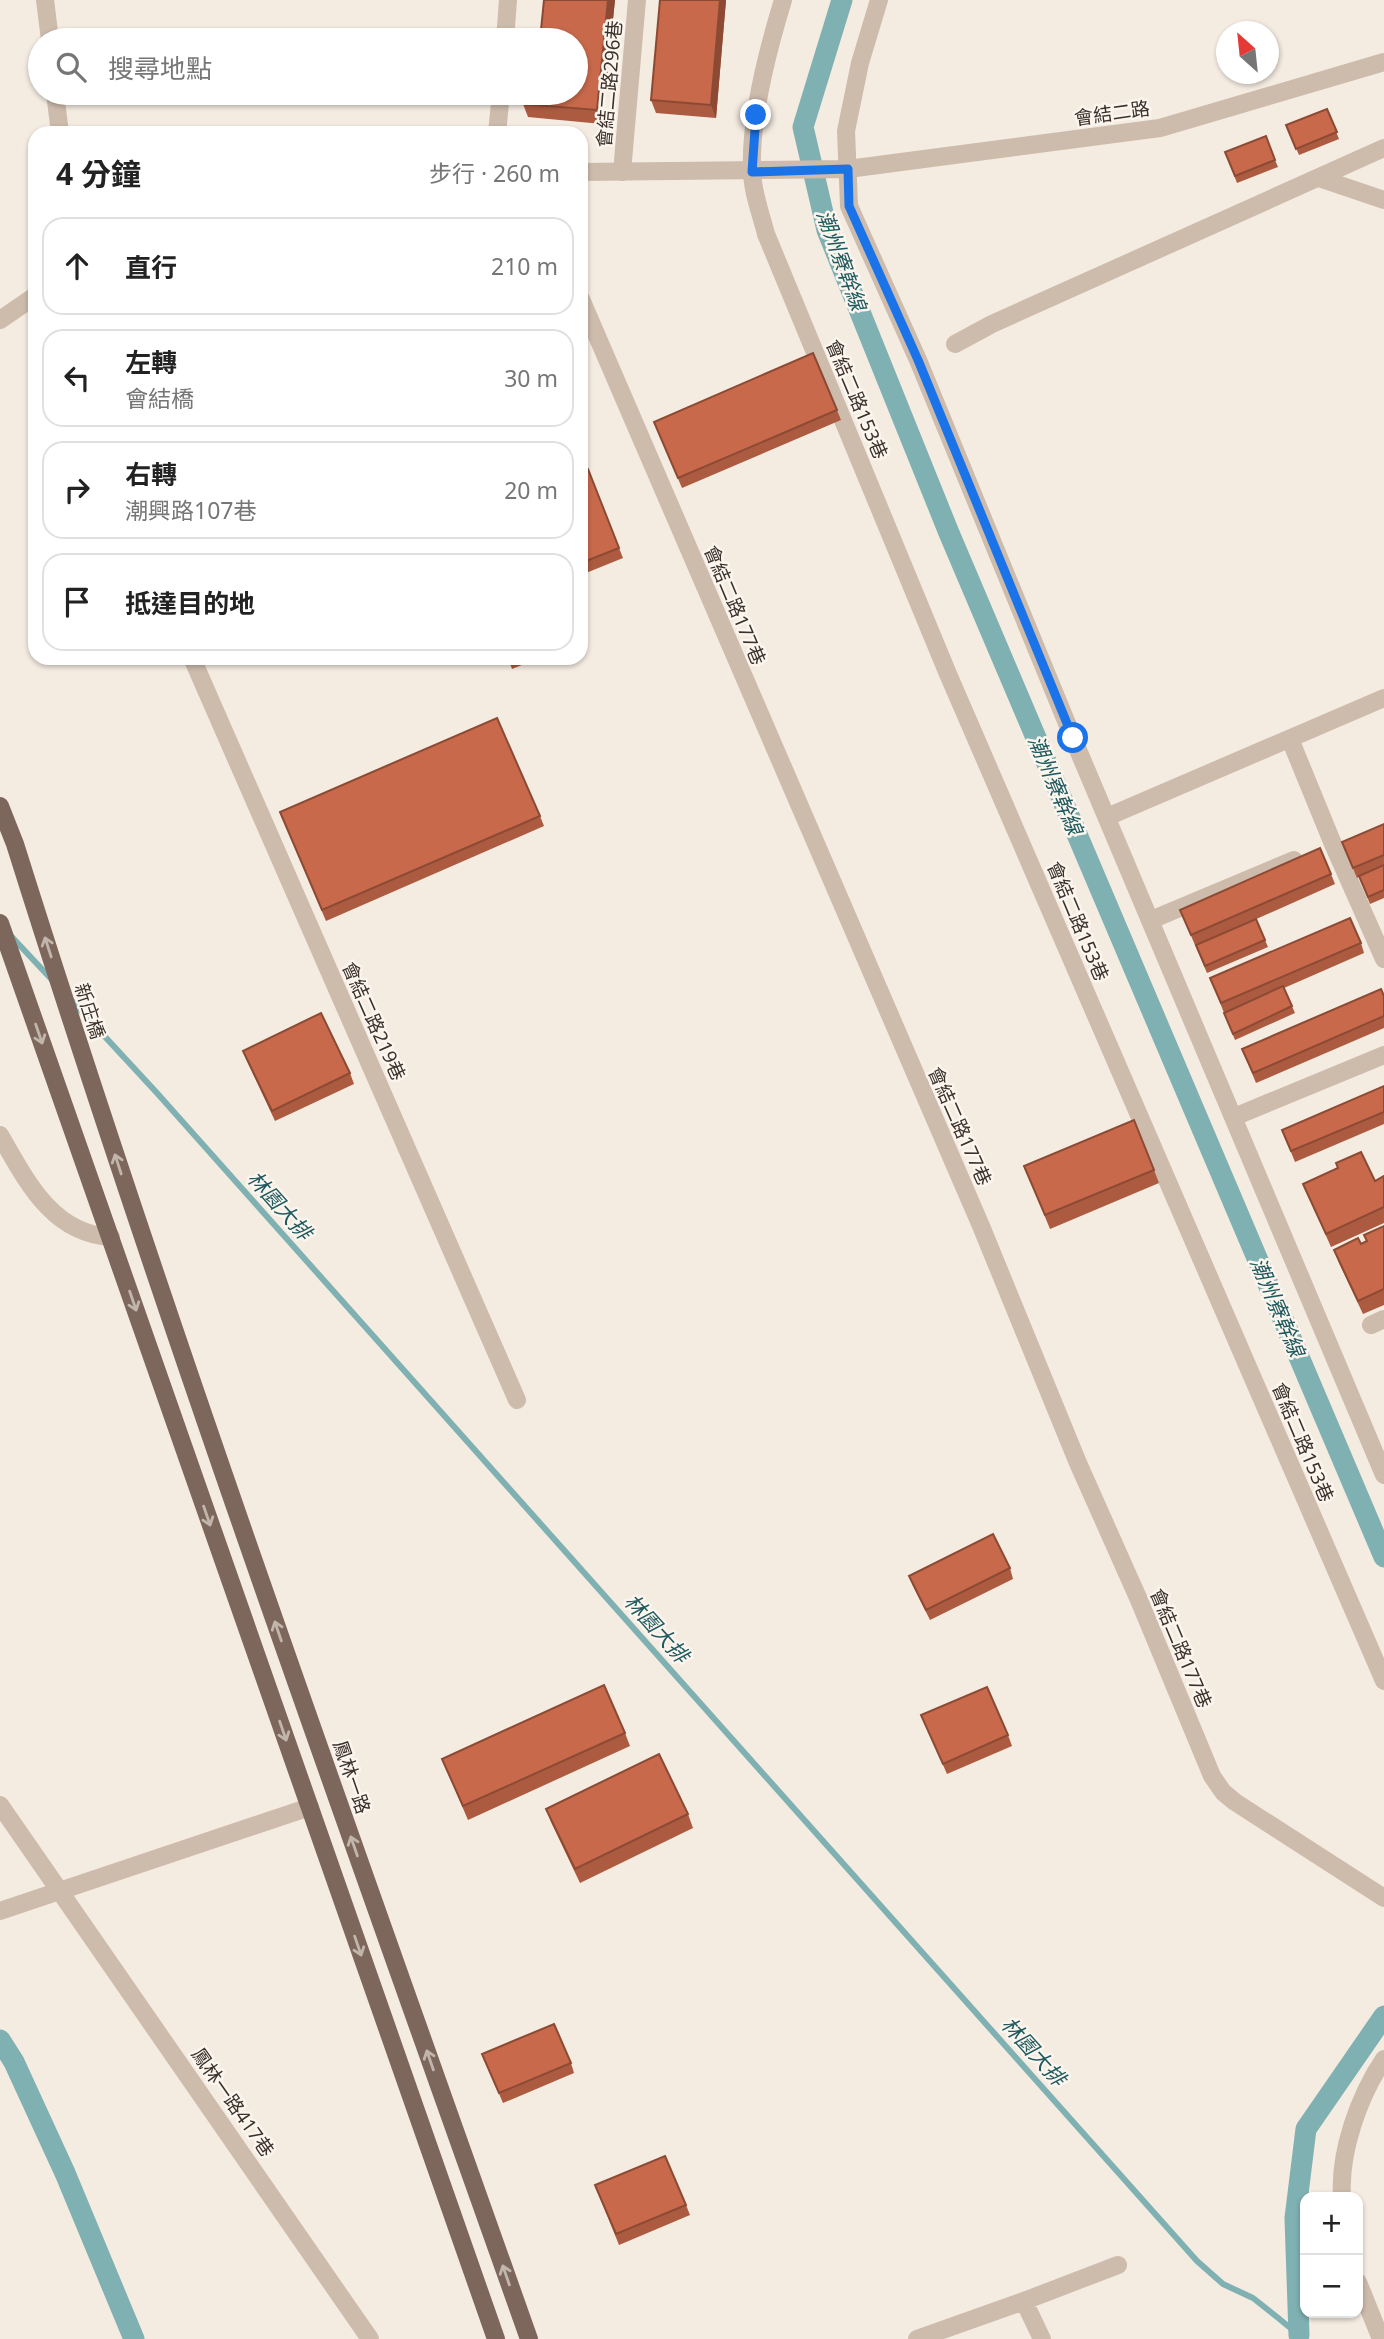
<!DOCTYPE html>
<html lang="zh-TW">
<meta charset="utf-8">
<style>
:root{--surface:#fff;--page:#f2f2f2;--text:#222;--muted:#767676;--line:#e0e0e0}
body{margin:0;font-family:"Noto Sans","Noto Sans TC",sans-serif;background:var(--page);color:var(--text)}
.controls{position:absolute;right:21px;bottom:21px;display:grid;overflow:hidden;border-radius:14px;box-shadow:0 2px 5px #0004}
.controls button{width:63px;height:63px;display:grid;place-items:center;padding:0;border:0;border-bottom:2px solid var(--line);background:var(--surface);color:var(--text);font:35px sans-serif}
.compass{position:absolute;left:1216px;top:21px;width:63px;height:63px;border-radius:50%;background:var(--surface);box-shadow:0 2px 5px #0004;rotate:333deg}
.stop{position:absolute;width:21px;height:21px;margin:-16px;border:5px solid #1a73e8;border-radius:50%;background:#fff}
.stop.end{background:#1a73e8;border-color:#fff;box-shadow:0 2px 7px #0008}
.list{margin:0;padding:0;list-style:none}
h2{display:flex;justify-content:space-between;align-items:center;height:91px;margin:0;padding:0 28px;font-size:30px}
h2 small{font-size:23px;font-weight:400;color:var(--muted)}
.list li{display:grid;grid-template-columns:46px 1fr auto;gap:21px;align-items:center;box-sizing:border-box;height:98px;margin:0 14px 14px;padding:0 14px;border:2px solid var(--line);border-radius:21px}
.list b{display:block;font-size:26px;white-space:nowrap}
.list p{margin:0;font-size:23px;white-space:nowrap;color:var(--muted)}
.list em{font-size:23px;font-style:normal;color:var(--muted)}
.icon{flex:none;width:38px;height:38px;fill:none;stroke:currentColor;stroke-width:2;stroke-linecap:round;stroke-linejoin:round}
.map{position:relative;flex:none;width:1384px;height:2339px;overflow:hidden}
.search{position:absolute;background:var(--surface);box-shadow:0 2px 5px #0004;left:28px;top:28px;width:560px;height:77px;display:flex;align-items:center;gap:18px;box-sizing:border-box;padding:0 24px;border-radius:38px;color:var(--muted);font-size:26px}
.panel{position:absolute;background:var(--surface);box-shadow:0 2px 5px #0004;left:28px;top:126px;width:560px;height:539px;border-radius:21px}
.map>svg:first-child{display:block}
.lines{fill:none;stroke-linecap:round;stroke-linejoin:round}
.stream{stroke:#7fb0b2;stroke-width:6}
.canal{stroke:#7fb0b2;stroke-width:21}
.minor{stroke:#cdbbac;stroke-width:18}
.tertiary{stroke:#cdbbac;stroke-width:18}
.primary{stroke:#7d675c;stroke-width:18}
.wall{fill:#ac5a40}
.shaded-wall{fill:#8c4a34}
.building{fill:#c8694b;stroke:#8c4a34;stroke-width:2}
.oneway{stroke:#c2b5ac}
.route{stroke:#1a73e8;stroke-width:9}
.labels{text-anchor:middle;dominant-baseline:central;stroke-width:5;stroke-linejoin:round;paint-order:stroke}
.street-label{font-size:19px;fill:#3b302b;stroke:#fbf5ee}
.water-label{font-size:21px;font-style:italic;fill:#1f5a5e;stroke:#fbf5ee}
</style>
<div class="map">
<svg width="1384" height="2339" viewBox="0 0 1384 2339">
<rect width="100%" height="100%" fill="#f4ebe1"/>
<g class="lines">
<!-- stream -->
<path class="stream" d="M11 936 54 982
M71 1000 157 1093 1197 2261 1223 2284 1253 2298 1277 2317 1299 2335 1300 2339"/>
<!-- canal -->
<path class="canal" d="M842 0 803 127 827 230 949 533 1384 1557
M0 2040 14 2062 65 2173 134 2339
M1299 2335 1295 2218 1306 2129 1384 2016"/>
<!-- minor -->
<path class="minor" d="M45 0 50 40
M783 0C768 49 750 119 752 170 752 191 761 214 766 234L948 674 1384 1681
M879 0 860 63 846 131 849 206 918 360 1073 738 1384 1475
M505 40 508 0
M55 93 60 133
M497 133 501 93
M622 172 637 0
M1319 178 1384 200
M581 299 981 1226 1078 1463 1139 1600 1212 1776 1223 1792 1235 1802 1384 1898
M955 344 992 324 1384 148
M192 658 517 1400
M1290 739 1333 844 1384 959
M1107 817 1384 698
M1151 920 1294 860
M1234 1117 1384 1055
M0 1135C26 1180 52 1234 111 1237
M1371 1325 1384 1319
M0 1805 370 2339
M0 1911 310 1807
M1342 2197C1339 2152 1359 2096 1384 2059
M1358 2282 1381 2339
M1024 2301 1042 2339
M917 2339 1024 2301 1118 2265"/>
<!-- tertiary -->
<path class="tertiary" d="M581 172 848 169 1160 128 1384 62
M0 320 35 296"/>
<!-- primary -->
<path class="primary" d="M0 806 15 844C173 1347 353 1842 529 2339
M0 923 496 2339"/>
</g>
<!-- wall -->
<path class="wall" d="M544 0H615L602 124 528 117 523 104 576 93Z
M726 0 716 118 656 113 651 100Z
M1327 109 1339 139 1299 155 1286 125Z
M1225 152 1275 160 1278 167 1237 183Z
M837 410 841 420 682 488 654 422Z
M581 472 619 548 623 558 581 575Z
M508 658H539L512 669Z
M280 812 540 816 544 826 326 921Z
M1384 824V898L1370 904 1359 877 1357 878 1342 842Z
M1331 874 1335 884 1254 920 1256 919 1268 947 1207 973 1180 910Z
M1361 943 1364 953 1284 988 1295 1013 1235 1040 1210 978Z
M1384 996V1028L1256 1083 1242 1049Z
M243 1051 350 1073 354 1084 275 1121 247 1061Z
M1384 1086V1124L1295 1162 1282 1130Z
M1024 1166 1154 1170 1159 1183 1050 1229Z
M1384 1176V1223L1331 1247 1303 1184 1375 1181Z
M1384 1226V1305L1363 1314 1339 1263 1334 1250 1361 1244 1367 1241Z
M1010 1568 1013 1579 930 1620 913 1586 909 1576Z
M921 1715 1008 1735 1012 1746 947 1774Z
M625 1733 630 1746 468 1820 442 1759Z
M546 1809 688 1814 693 1828 580 1883 551 1822Z
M482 2054 571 2063 574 2073 503 2103Z
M599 2195 686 2205 690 2215 619 2245Z"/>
<!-- shaded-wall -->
<path class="shaded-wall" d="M608 0H615L602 124 597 110Z
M720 0H726L716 118 711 105Z"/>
<!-- building -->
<path class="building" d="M544 0H608L597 110 523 104 524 93H576V40H540Z
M660 0H720L711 105 651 100Z
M1327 109 1337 132 1296 149 1286 125Z
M1266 136 1275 160 1235 176 1225 152Z
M813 353 837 410 678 478 654 422Z
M588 469 619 548 581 563V472Z
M497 718 540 816 322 910 280 812Z
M1384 824V855L1353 868 1342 842Z
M1320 848 1331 874 1191 935 1180 910Z
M1384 865V890L1368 897 1359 876Z
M1350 918 1361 943 1221 1003 1210 978Z
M1256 919 1265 940 1205 966 1196 945Z
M1283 986 1292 1006 1233 1034 1224 1013Z
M1381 989 1384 996V1016L1253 1073 1242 1049Z
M321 1013 350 1073 272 1111 243 1051Z
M1384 1086V1112L1291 1151 1282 1130Z
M1134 1120 1154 1170 1045 1215 1024 1166Z
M1361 1152 1375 1181 1384 1176V1207L1326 1234 1303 1184 1338 1168 1336 1163Z
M1384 1226V1289L1358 1301 1334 1250 1358 1238 1361 1244 1367 1241 1364 1235Z
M993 1534 1010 1568 926 1610 909 1576Z
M604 1685 625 1733 463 1806 442 1759Z
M987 1687 1008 1735 943 1764 921 1715Z
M659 1754 688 1814 575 1869 546 1809Z
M554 2024 571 2063 499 2093 482 2054Z
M665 2156 686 2205 616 2234 595 2185Z"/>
<!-- one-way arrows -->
<defs><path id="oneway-shaft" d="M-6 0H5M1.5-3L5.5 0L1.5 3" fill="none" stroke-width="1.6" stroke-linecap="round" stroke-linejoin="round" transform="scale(1.75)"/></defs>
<g class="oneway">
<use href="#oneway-shaft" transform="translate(48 947) rotate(-108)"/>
<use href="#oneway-shaft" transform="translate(39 1034) rotate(71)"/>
<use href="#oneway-shaft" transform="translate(118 1164) rotate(-108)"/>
<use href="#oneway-shaft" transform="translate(133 1301) rotate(71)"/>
<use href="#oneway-shaft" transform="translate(207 1516) rotate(71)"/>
<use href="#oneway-shaft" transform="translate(278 1631) rotate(-109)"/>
<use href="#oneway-shaft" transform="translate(283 1731) rotate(71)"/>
<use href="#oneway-shaft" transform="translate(354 1846) rotate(-109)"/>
<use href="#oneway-shaft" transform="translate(358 1946) rotate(71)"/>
<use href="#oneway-shaft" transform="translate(430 2060) rotate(-109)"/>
<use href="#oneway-shaft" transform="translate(506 2275) rotate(-109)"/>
</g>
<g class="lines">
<!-- route -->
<path class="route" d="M756 115 752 172 848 169 849 206 918 360 1073 738"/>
</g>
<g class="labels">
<!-- street labels -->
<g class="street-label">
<text transform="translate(609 84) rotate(-85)">會結二路296巷</text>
<text transform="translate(1112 113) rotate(-8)">會結二路</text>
<text transform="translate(857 399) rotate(67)">會結二路153巷</text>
<text transform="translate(735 605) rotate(67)">會結二路177巷</text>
<text transform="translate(1078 921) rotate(67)">會結二路153巷</text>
<text transform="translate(90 1011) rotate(72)">新庄橋</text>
<text transform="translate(374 1021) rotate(66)">會結二路219巷</text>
<text transform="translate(960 1126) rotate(66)">會結二路177巷</text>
<text transform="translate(1303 1442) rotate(67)">會結二路153巷</text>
<text transform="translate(1181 1648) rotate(67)">會結二路177巷</text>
<text transform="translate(352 1777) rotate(71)">鳳林一路</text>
<text transform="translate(233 2102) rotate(55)">鳳林一路417巷</text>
</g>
<!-- water labels -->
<g class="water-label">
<text transform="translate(842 260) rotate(70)">潮州寮幹線</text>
<text transform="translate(1056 785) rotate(67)">潮州寮幹線</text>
<text transform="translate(280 1205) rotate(48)">林園大排</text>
<text transform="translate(1278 1307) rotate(67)">潮州寮幹線</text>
<text transform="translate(657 1628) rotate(48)">林園大排</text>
<text transform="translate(1034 2051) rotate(48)">林園大排</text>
</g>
</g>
</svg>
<div class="controls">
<button>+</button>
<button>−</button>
</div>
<svg class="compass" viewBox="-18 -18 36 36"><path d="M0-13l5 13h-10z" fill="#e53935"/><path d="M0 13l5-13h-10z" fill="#767676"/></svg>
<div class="stop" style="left:1073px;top:738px"></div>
<div class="stop end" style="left:756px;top:115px"></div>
<div class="search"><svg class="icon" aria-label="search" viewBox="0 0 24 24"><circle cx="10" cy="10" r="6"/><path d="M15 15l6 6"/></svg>搜尋地點</div>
<section class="panel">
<h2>4 分鐘<small>步行 · 260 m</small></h2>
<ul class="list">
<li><svg class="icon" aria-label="ahead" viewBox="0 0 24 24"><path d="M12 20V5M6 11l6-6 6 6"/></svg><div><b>直行</b></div><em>210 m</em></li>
<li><svg class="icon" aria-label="left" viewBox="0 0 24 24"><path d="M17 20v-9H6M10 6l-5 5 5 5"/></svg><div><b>左轉</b><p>會結橋</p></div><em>30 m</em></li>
<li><svg class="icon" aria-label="right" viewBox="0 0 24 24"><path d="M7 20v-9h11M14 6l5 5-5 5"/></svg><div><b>右轉</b><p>潮興路107巷</p></div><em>20 m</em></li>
<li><svg class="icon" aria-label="arrive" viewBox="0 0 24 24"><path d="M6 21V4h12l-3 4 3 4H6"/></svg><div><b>抵達目的地</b></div></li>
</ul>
</section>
</div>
